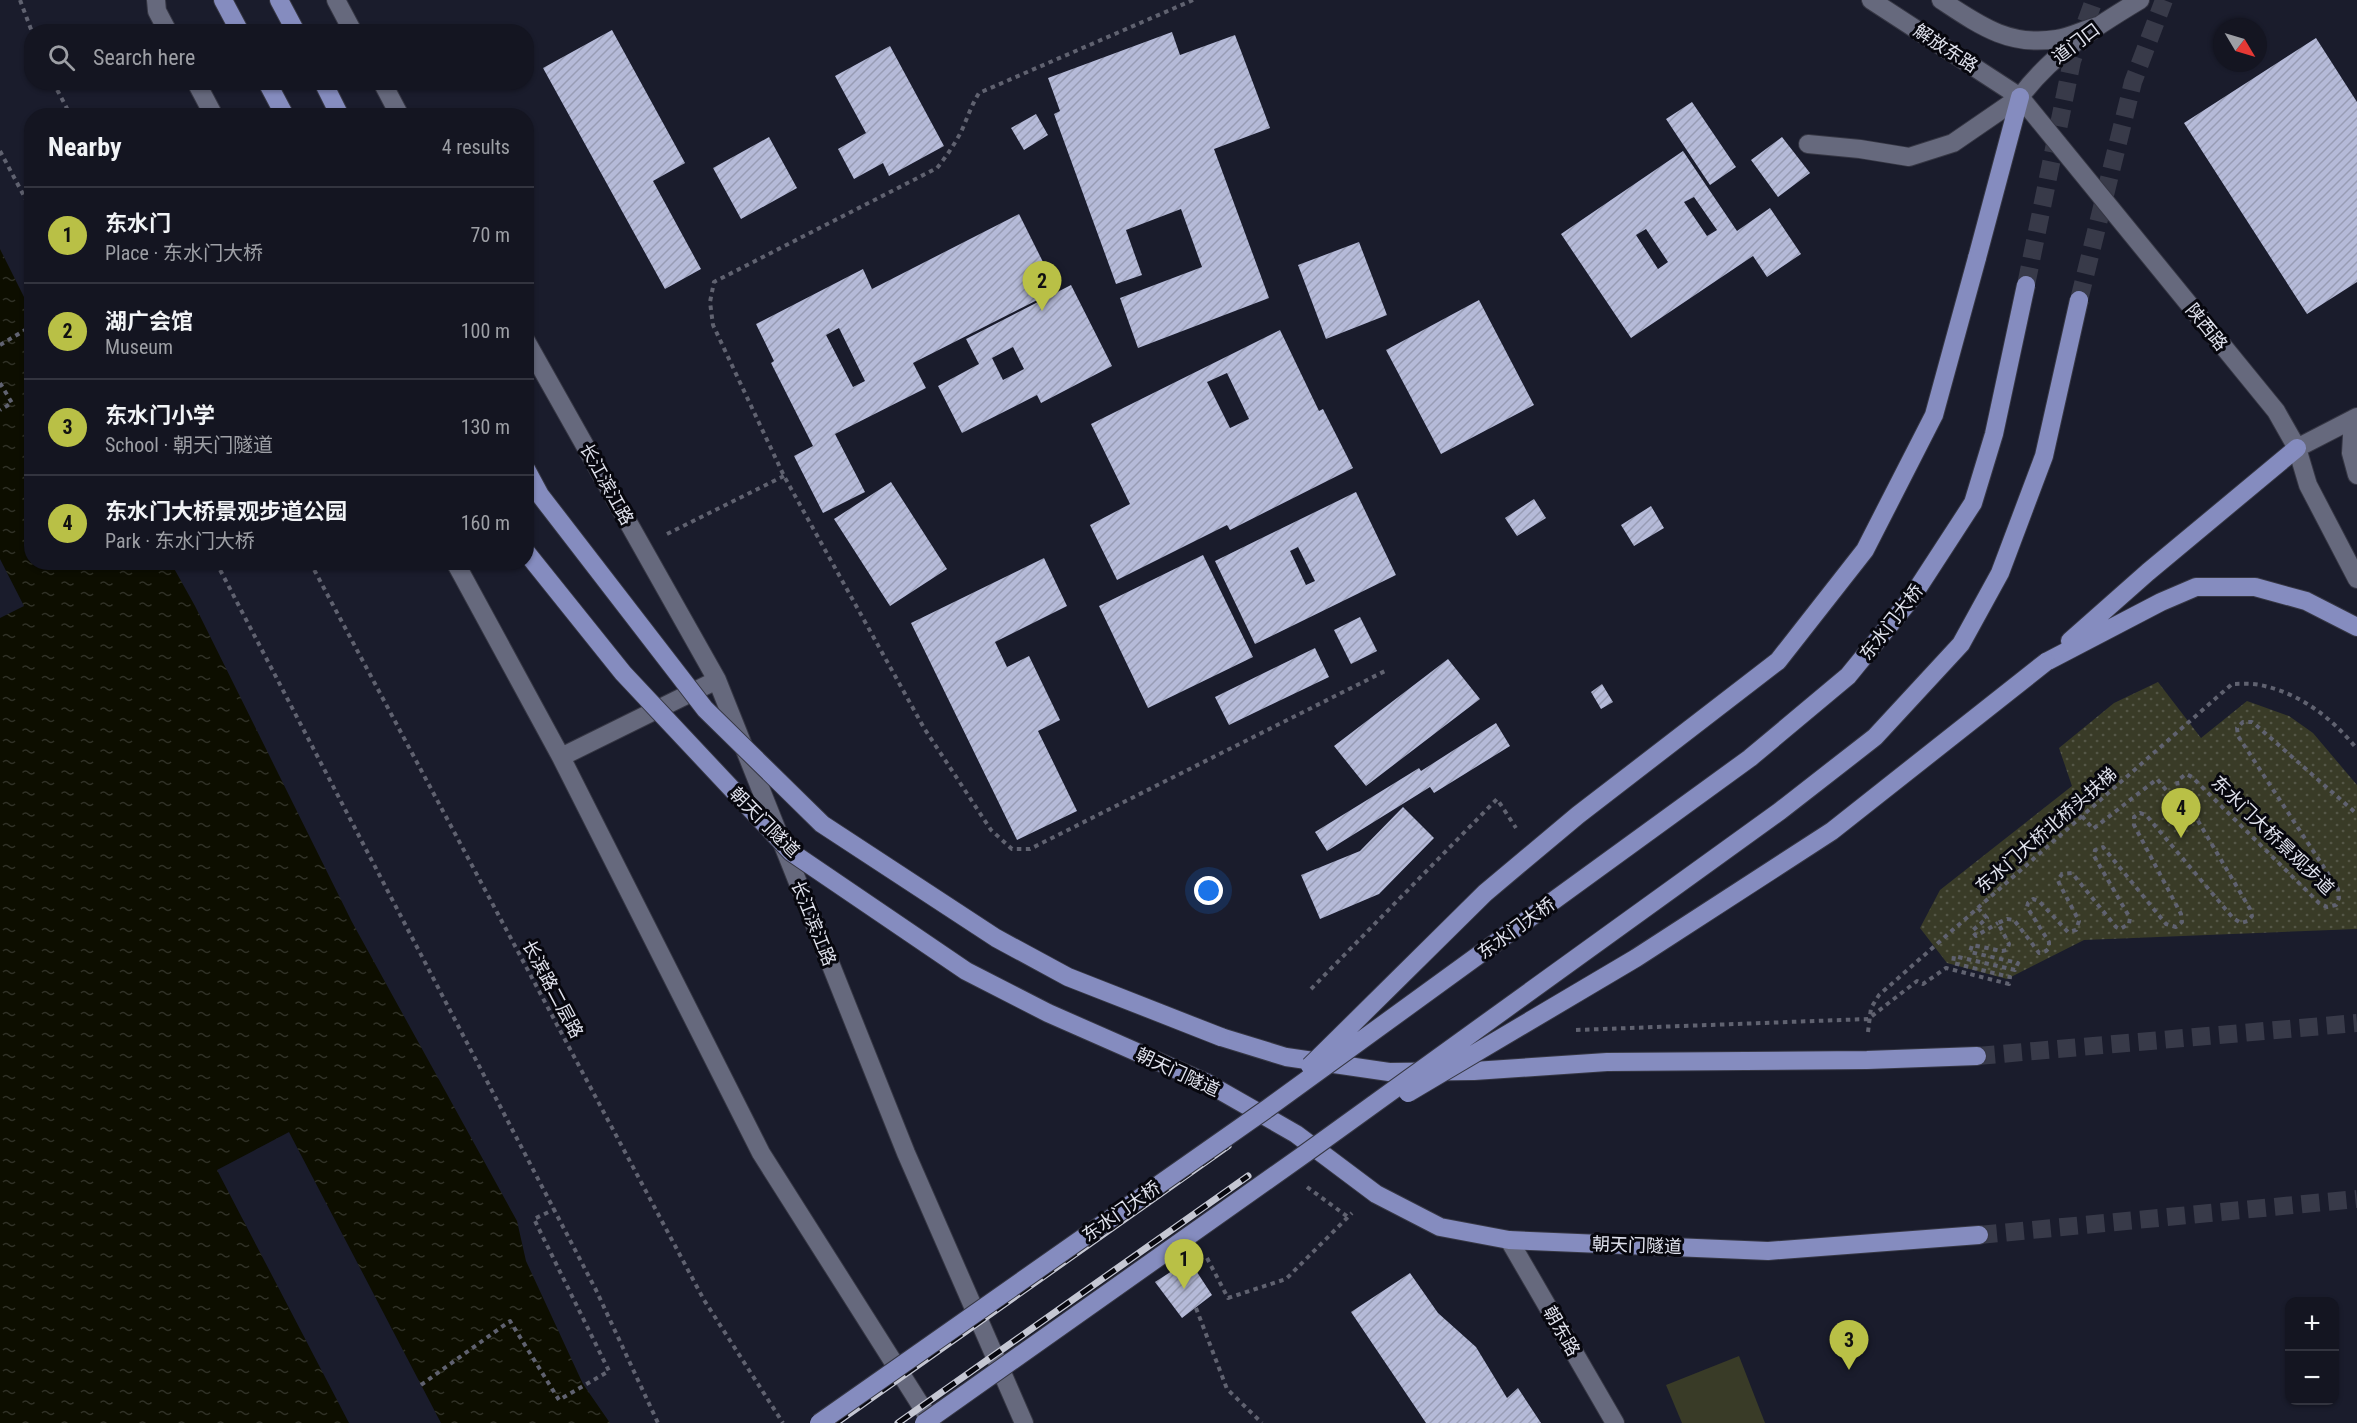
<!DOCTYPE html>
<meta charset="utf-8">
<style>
:root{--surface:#141521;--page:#21222e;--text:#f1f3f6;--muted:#9d9fa5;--line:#33343f;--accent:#b9c046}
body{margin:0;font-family:"Roboto Condensed","Noto Sans SC",sans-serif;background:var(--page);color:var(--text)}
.controls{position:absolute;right:18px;bottom:18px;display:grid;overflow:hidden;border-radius:12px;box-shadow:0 2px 4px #0004}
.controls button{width:54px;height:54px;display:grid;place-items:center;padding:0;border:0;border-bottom:2px solid var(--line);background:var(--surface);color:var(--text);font:30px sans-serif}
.compass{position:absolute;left:2213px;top:18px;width:54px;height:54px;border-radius:50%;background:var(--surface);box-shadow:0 2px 4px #0004;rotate:128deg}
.you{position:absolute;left:1209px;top:891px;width:21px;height:21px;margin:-15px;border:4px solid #fff;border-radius:50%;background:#1a73e8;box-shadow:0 0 0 9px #1a73e833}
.badge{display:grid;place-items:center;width:39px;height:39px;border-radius:50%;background:var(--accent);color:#111;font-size:20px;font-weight:700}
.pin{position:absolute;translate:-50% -50px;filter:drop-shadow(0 2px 3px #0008)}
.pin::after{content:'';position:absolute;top:32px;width:21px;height:18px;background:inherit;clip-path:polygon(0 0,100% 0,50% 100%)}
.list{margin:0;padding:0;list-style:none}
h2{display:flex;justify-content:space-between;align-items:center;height:78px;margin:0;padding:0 24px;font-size:26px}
h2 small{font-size:20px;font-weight:400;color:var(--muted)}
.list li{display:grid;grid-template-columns:39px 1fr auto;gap:18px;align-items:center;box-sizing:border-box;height:96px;padding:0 24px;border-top:2px solid var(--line)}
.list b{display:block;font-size:22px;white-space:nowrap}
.list p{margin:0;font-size:20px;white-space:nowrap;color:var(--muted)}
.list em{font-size:20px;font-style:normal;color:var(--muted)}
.icon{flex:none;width:33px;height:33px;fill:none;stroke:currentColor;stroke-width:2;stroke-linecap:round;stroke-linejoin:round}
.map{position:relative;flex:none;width:2357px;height:1423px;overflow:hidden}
.search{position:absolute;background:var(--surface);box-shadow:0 2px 4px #0004;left:24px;top:24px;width:510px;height:66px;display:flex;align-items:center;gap:15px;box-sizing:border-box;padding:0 21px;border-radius:24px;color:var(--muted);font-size:22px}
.panel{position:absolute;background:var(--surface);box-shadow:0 2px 4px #0004;left:24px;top:108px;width:510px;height:462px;border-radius:24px}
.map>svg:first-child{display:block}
.park{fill:url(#park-dots)}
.pitch{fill:#393b27}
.water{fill:url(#water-ripples)}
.pier{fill:#1a1c2c}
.building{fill:url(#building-hatch);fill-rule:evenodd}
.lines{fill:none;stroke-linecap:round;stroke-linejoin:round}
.primary-tunnel{stroke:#383a49;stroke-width:18;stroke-dasharray:18 9;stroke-linecap:butt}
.lane-casing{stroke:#363744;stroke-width:20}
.secondary-casing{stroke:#363744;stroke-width:20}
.primary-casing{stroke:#363744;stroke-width:20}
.path{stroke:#606270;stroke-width:4;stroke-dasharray:4.5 4.5;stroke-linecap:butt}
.lane{stroke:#66697d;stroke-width:18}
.secondary{stroke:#66697d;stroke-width:18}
.primary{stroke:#858cbf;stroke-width:18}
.rail-casing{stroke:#c5c7d3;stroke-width:7}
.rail{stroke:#07070e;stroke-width:4.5;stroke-dasharray:14;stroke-linecap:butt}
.primary-bridge-casing{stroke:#363744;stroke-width:20;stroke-linecap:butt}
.primary-bridge{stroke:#858cbf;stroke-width:18}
.labels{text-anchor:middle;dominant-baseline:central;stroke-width:6;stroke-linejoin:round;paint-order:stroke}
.street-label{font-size:18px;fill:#e0e2ed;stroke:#07070e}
</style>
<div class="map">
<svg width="2357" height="1423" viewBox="0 0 2357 1423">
<defs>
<pattern id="park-dots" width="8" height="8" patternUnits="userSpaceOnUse" patternTransform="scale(1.5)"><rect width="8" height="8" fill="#393b27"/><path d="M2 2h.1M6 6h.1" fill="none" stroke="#555747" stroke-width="1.8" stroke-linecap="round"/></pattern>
<pattern id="water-ripples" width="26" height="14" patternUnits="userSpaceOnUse" patternTransform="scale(1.5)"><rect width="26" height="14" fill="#0d0e00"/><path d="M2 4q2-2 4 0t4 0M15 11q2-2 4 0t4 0" fill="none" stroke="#303126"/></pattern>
<pattern id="building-hatch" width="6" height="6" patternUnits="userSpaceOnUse" patternTransform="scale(1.5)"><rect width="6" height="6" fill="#b5bad8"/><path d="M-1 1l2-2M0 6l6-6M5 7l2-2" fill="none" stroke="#989cb4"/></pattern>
</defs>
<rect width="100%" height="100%" fill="#1a1c2c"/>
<!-- park -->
<path class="park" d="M2158 682 2201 738 2247 701 2289 716 2313 733 2357 785V929L2084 940 2007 979 1947 963 1920 928 1940 890 2072 786 2059 748 2114 703Z"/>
<!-- pitch -->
<path class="pitch" d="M1739 1356 1765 1423H1682L1666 1385Z"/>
<!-- water -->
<path class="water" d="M0 249 31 311V326L25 343 32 354V562L171 563 195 606 352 922 517 1221 526 1261 583 1384 610 1423H0Z"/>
<!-- pier -->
<path class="pier" d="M0 559 24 606 0 618Z
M289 1132 441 1423H349L217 1170Z"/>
<!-- building -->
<path class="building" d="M612 30 685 163 653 181 701 269 665 289 543 68Z
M1172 32 1180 55 1235 35 1270 128 1214 149 1269 298 1138 348 1120 298 1202 267 1181 209 1126 230 1142 275 1116 284 1054 114 1060 111 1048 78Z
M2316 38 2357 102V282L2307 314 2184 123Z
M890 46 944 146 889 176 883 163 854 179 838 149 866 133 835 76Z
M1692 102 1736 167 1710 185 1666 119Z
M1036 114 1048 135 1024 150 1011 128Z
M769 137 797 188 741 219 713 168Z
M1782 137 1810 173 1778 197 1751 160Z
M1683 151 1737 231 1770 208 1801 254 1767 277 1753 256 1631 338 1561 234ZM1694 197 1717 230 1707 236 1684 202ZM1646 229 1668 262 1658 269 1636 235Z
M1019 214 1057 290 913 363 926 388 835 434 865 492 823 513 794 456 813 446 771 363 774 361 756 324 863 269 872 289ZM839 328 865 381 853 387 826 335Z
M1359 242 1387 315 1326 339 1298 265Z
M1071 285 1112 366 1041 403 1037 395 962 433 938 386 979 364 966 339ZM1013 347 1024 369 1003 380 992 358Z
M1479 300 1534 405 1441 454 1386 350Z
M1280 330 1319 411 1323 409 1353 468 1230 530 1227 525 1117 580 1090 525 1130 504 1091 424ZM1227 373 1249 419 1230 428 1207 382Z
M891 482 947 569 890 606 834 519Z
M1356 492 1396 575 1255 644 1215 561ZM1298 547 1315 581 1306 585 1290 551Z
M1534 499 1546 518 1517 536 1505 518Z
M1651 506 1664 528 1634 546 1621 525Z
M1203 555 1253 657 1148 708 1099 606Z
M1044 558 1067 606 995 642 1007 667 1029 656 1060 720 1038 731 1077 811 1017 840 911 623Z
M1360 617 1377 651 1351 664 1334 630Z
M1315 648 1329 677 1229 725 1215 697Z
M1448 659 1480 699 1366 786 1334 746Z
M1602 684 1613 702 1601 709 1591 692Z
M1496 723 1510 746 1434 793 1430 787 1327 851 1315 832 1419 768 1421 771Z
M1403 807 1434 838 1379 894 1320 919 1301 875 1360 851Z
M1189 1260 1212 1295 1182 1318 1155 1282Z
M1410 1273 1438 1313 1476 1347 1507 1398 1518 1388 1541 1423H1426L1351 1312Z"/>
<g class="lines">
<!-- primary-tunnel -->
<path class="primary-tunnel" d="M2026 285 2072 61 2094 0
M2079 300 2133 82 2164 0
M1977 1056 2357 1023
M1979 1235 2357 1199"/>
<defs>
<path id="lane" d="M1808 144 1860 149 1909 157 1953 143 2020 97"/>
<path id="secondary" d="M156 0 157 11 168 32
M336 0 353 32
M1871 0 2020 97 2276 411 2297 448 2308 485 2357 579
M1941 0C1979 25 2009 47 2057 39 2070 37 2084 30 2097 26
M196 82 214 116
M382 82 400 116
M2020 97C2052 54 2095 27 2140 0
M526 341 717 680 906 1153 1024 1423
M2353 419 2351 453 2357 475
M2297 448 2357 417
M455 562 561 757 761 1153 932 1423
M561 757 717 680
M1509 1240 1615 1423"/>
<path id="primary" d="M223 0 240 32
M279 0 296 32
M267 82 285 116
M323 82 340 116
M1977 258 2020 97
M2070 641 2148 572 2297 448
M2046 662 2161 602 2196 587H2255L2306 601 2357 627
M1221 1037 1286 1057 1389 1072 1474 1071 1607 1062 1867 1060 1977 1056
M1207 1083 1296 1134 1376 1194 1440 1227 1509 1240 1768 1251 1979 1235"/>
</defs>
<!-- lane casing -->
<use href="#lane" class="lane-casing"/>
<!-- secondary casing -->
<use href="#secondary" class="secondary-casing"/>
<!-- primary casing -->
<use href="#primary" class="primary-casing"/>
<!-- path -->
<path class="path" d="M20 0 32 32
M1193 0 979 93C971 106 967 119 961 132 954 145 946 157 937 168L714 282 710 302 713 325 784 476 924 728 991 830 1012 849H1030L1385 671
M53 82 71 116
M0 151 32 211
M0 345 30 327 32 330
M0 383 12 403 0 410
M667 534 784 476
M216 562 596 1290 658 1423
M310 562 704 1300 783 1423
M2082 816 2093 829 2157 779 2181 808 2187 804
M1978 908 1987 918 1972 931 1976 936 1998 923
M1311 989 1497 799 1516 828
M1576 1030 1868 1019 1917 981 1923 984 1946 968 2009 984 2010 977 1953 963 1954 956 2015 970 2018 963 1970 952 1972 945 2002 951 2007 950 2009 944 1998 923 2007 919 2014 920 2037 950 2039 953 2046 951 2049 948V942L2027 907 2028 903 2033 899 2039 901 2068 932 2076 930 2079 921 2059 883 2058 880 2062 874 2072 873 2116 927 2120 929 2129 924 2130 918 2094 856 2095 850 2103 847 2166 924 2176 927 2182 922 2181 914 2134 825V817L2140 813 2146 815 2233 918 2241 923 2248 921 2252 916 2250 909 2178 787 2177 781 2186 774 2192 777 2319 903 2327 907 2336 905 2339 898 2338 889 2238 736 2237 728 2243 722H2252L2257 726 2357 814
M1868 1032 1871 1008 1879 995 2232 684C2241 684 2251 683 2260 685 2300 693 2332 718 2357 749
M1307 1187 1348 1217
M1207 1258 1228 1298 1286 1279 1352 1213
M1196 1308 1227 1389 1262 1423
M421 1385 510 1321 559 1400 609 1371 534 1219 555 1209"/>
<!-- lane -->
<use href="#lane" class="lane"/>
<!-- secondary -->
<use href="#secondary" class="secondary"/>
<!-- primary -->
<use href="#primary" class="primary"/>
<defs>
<path id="rail" d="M836 1423 1228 1146
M898 1423 1248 1176"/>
</defs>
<!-- rail casing -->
<use href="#rail" class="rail-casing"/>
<!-- rail -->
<use href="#rail" class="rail"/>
<defs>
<path id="primary-bridge" d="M526 469 540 495 705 709 822 824 996 938 1068 977 1221 1037
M526 552 623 673 791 852 966 971 1048 1013 1207 1083
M1310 1066 1485 893 1578 815 1778 661 1865 550 1934 415 1977 258
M1408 1093 1636 958 1832 831 2046 662
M819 1423 1268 1108 1750 758 1848 676 1910 600 1973 503 1994 434 2026 285
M924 1423 1306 1153 1780 811 1875 737 1961 644 2000 573 2044 456 2079 300"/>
</defs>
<!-- primary-bridge casing -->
<use href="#primary-bridge" class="primary-bridge-casing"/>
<!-- primary-bridge -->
<use href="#primary-bridge" class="primary-bridge"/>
</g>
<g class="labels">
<!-- street labels -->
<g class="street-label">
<text transform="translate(2076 43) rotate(-37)">道门口</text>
<text transform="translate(1946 48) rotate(33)">解放东路</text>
<text transform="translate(2207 327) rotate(51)">陕西路</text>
<text transform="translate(607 484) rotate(61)">长江滨江路</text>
<text transform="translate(1891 622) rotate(-52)">东水门大桥</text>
<text transform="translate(765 822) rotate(45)">朝天门隧道</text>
<text transform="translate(2046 830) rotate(-41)">东水门大桥北桥头扶梯</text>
<text transform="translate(2273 835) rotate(44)">东水门大桥景观步道</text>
<text transform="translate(814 923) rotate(68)">长江滨江路</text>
<text transform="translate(1516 928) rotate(-36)">东水门大桥</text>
<text transform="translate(553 989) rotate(62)">长滨路二层路</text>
<text transform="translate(1178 1072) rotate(25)">朝天门隧道</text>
<text transform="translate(1121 1211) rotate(-35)">东水门大桥</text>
<text transform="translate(1637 1245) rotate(2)">朝天门隧道</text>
<text transform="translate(1562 1331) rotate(60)">朝东路</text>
</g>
</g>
</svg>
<div class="controls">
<button>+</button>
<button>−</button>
</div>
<svg class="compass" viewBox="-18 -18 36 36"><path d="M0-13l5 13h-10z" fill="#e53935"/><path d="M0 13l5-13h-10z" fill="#9d9fa5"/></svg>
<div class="you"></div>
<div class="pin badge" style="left:1184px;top:1289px">1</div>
<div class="pin badge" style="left:1042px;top:311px">2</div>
<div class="pin badge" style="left:1849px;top:1370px">3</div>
<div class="pin badge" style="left:2181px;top:838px">4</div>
<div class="search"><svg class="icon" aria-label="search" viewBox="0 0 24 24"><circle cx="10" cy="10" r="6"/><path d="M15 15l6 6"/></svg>Search here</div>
<section class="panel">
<h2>Nearby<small>4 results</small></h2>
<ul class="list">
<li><span class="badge">1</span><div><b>东水门</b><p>Place · 东水门大桥</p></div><em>70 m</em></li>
<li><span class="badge">2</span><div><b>湖广会馆</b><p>Museum</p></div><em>100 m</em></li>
<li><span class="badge">3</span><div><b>东水门小学</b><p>School · 朝天门隧道</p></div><em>130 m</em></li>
<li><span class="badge">4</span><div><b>东水门大桥景观步道公园</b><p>Park · 东水门大桥</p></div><em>160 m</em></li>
</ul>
</section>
</div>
